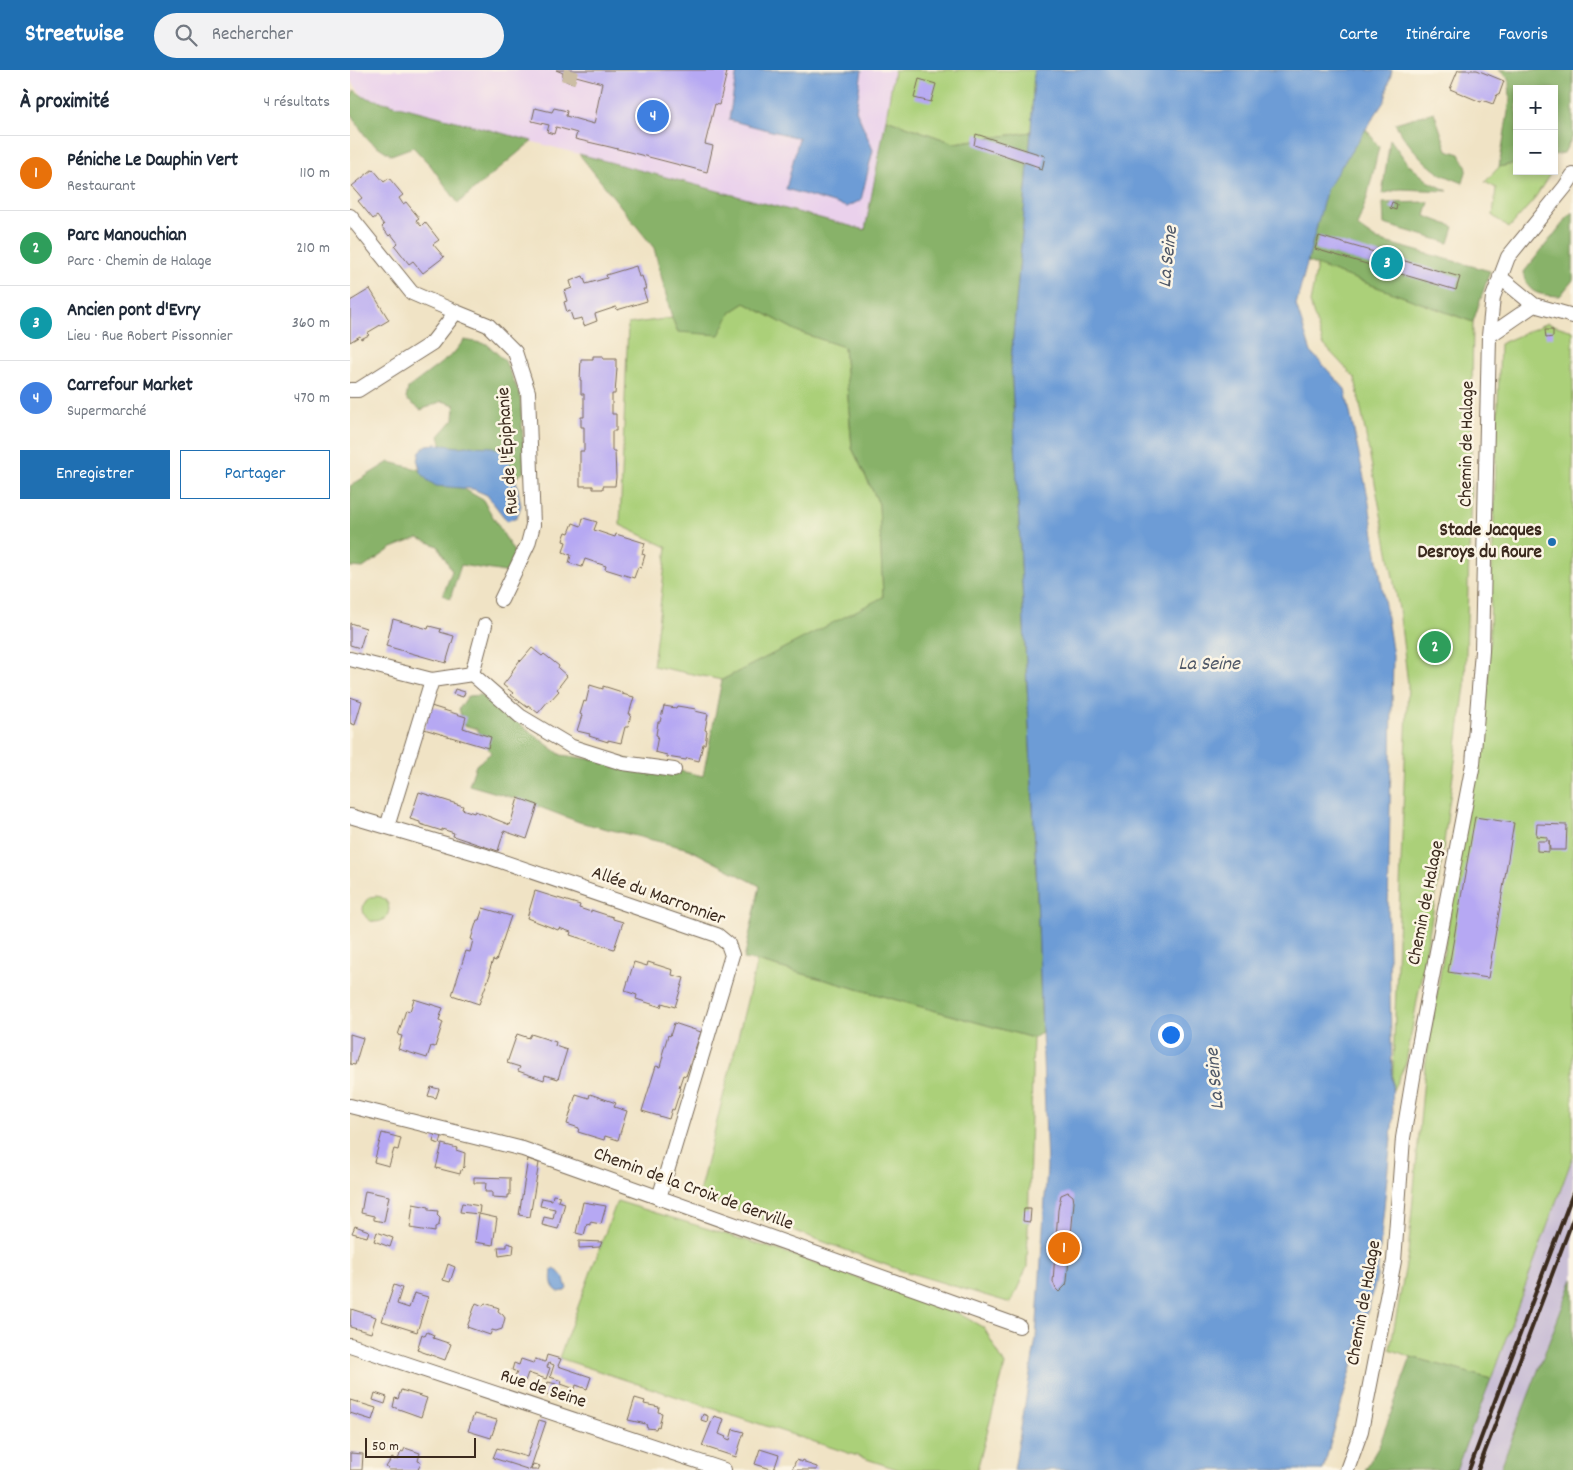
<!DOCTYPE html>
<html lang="fr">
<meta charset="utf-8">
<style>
:root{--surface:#fff;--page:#f2f2f3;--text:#1f2937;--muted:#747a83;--line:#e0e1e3;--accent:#1f6fb2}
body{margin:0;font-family:Dekko,sans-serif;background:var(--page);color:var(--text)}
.controls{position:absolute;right:15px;top:15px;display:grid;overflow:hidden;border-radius:0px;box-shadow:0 2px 8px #0003}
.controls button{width:45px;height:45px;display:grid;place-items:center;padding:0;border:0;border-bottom:1px solid var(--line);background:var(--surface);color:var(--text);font:25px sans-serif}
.scale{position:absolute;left:15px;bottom:12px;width:111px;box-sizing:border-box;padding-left:5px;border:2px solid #3b2a1e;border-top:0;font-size:14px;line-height:18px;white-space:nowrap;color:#3b2a1e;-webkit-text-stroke:4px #fcf5e5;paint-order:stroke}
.you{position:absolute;left:820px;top:964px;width:18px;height:18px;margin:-12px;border:4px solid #fff;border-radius:50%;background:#1a73e8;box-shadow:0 0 0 8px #1a73e833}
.badge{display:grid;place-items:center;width:32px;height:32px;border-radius:50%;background:var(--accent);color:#fff;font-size:16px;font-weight:700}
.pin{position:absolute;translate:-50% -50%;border:2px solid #fff;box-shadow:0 1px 5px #0006}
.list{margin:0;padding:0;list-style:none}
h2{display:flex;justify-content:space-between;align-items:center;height:65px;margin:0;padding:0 20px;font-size:21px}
h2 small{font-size:16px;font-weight:400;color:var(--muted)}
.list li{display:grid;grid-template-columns:32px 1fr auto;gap:15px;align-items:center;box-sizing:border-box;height:75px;padding:0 20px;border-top:1px solid var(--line)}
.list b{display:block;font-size:19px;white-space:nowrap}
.list p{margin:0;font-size:16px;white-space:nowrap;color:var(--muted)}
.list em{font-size:16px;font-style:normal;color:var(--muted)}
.actions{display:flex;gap:10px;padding:15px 20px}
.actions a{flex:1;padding:11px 0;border:1px solid var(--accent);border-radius:0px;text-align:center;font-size:18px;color:var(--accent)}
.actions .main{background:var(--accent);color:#fff}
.icon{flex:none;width:28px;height:28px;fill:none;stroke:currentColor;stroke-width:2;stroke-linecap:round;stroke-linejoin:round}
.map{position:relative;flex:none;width:1223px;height:1400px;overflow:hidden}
header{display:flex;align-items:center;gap:30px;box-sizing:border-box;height:70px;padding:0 25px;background:var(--accent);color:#fff}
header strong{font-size:24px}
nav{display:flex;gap:28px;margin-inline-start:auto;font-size:18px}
.search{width:350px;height:45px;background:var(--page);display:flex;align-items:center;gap:12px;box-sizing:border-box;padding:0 18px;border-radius:28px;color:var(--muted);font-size:19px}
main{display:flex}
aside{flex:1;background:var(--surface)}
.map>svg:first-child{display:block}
.built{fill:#ead1ec}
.industrial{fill:#cabfd6}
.green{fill:#abd079;stroke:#737d4c}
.forest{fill:#88b269;stroke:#626e44}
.water{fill:#6d9cd6;stroke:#54637a}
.building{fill:#b6a8f3}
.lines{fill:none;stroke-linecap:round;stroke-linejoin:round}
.street-tunnel{stroke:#ccbea4;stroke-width:14;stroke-dasharray:14 7;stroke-linecap:butt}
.street-casing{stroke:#7a6b58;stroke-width:16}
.street{stroke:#fff;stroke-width:14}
.rail{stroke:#3b2a1e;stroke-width:4}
.poi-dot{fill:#1f6fb2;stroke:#fcf5e5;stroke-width:2}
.labels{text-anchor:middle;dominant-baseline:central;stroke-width:5;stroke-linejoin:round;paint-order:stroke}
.street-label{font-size:19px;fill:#3b2a1e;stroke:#fcf5e5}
.poi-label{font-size:19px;font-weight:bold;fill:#3b2a1e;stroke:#fcf5e5;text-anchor:end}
.water-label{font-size:20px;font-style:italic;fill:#4f5868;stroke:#fcf5e5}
</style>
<header>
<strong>Streetwise</strong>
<div class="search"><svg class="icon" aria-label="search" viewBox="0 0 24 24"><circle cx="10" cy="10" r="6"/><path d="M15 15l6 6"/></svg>Rechercher</div>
<nav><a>Carte</a><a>Itinéraire</a><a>Favoris</a></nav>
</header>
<main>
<aside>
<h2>À proximité<small>4 résultats</small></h2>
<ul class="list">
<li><span class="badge" style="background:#e8710a">1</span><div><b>Péniche Le Dauphin Vert</b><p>Restaurant</p></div><em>110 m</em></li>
<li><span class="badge" style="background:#2e9e5b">2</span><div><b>Parc Manouchian</b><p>Parc · Chemin de Halage</p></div><em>210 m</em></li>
<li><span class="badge" style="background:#0f9aa8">3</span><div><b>Ancien pont d'Evry</b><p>Lieu · Rue Robert Pissonnier</p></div><em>360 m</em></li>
<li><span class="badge" style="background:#3f7fe0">4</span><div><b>Carrefour Market</b><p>Supermarché</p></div><em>470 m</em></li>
</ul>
<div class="actions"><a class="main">Enregistrer</a><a>Partager</a></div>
</aside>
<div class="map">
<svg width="1223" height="1400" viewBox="0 0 1223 1400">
<rect width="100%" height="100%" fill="#fcf5e5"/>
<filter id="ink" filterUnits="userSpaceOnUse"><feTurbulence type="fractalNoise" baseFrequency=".02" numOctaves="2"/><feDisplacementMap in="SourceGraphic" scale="10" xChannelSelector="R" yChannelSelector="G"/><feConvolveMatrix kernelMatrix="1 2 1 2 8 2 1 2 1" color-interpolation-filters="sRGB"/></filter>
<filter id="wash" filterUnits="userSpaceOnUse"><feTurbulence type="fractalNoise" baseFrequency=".0096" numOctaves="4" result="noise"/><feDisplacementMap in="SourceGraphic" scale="20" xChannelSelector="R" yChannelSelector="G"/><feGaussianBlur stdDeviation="1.12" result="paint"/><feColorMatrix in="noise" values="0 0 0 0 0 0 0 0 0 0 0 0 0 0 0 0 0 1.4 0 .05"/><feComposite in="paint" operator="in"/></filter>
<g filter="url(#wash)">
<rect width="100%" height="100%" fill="#f0e3c5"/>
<!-- built -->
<path class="built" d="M0 0H544L516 160 14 27 0 10Z"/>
<!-- industrial -->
<path class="industrial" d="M1223 1086V1209L1150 1400H1106L1141 1309Z"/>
<!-- green -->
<path class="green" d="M544 0H684L681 62 604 73 536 49Z
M1167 93V101H1202L1183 131 1159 158 1143 146 1146 118 1135 112 1149 97Z
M967 195 1123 252 1120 451 1115 616 1090 802 1056 993 1042 1022 1058 614 1049 539 1005 308 973 274 960 233Z
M395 233 449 262 494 277 502 378 529 434 533 528 372 610 303 596 317 477 270 455 278 254 322 248 328 262 381 242Z
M1197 253 1223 261V1086L1141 1309 1061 1287 1040 1279 1058 1184 1075 997 1138 612 1150 274Z
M13 839a13 13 0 1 1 26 0a13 13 0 1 1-26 0Z
M407 891 683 968 677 1197 661 1233 547 1199 434 1157 348 1127Z
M267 1131 437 1183 608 1243 634 1258 655 1295 627 1400H550L209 1288Z"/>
<!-- forest -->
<path class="forest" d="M1149 0H1223V66L1214 83 1204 85V19H1167V93L1149 97 1160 30 1159 9Z
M4 20 14 27 182 71 108 133 81 96 63 77 41 85 18 70 0 43V30Z
M1084 42 1097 80 1110 84 1117 98 1113 113C1106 110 1098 107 1091 104 1075 95 1053 69 1045 53Z
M536 49 604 73 681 62 661 291 686 796 692 963 683 968 407 891 394 889 410 816 339 779 229 752 171 730 119 715 126 695 141 683 127 659 114 655 109 639 118 626 131 625 211 685 240 689 271 688 353 706 372 610 533 527 529 434 502 378 494 277 449 262 395 233 381 242 369 265 328 262 322 248 304 178 229 84 515 160Z
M1016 59 1029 77 1017 128 1007 156 1027 170 1140 201 1123 252 958 192 976 116Z
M1040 69 1058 94 1078 111 1098 121 1050 119 1032 124Z
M1079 132 1075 146 1104 157 1099 173 1034 154 1033 133Z
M1223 142V210L1210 226C1191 225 1176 225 1174 202L1217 148Z
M114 270 137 274 155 291 170 325 175 401 163 410 96 389 89 366 104 349 105 335 92 331 71 340 56 329 58 318 103 284Z
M39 392 88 404 133 430 164 482 167 504 111 495 100 529 93 525 102 501 88 476 68 468 42 478 13 498 0 497V416Z
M1223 1209V1400H1150Z
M1061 1287 1141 1309 1106 1400H1015L1029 1376Z"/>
<!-- water -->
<path class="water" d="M387 0H512L506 40 523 80 511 130 497 137 436 119 449 68 379 50Z
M684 0H1042L1035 30 977 118 946 235 961 282 995 319 1018 427 1043 586 1038 843 1043 1048 1027 1207 973 1400H664L686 1268 697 1097 686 796 661 291 681 62Z
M86 374 108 377 117 376 143 377 154 383 159 391 167 414 171 436 167 447 157 451 137 425 123 419 86 416 77 410 71 402 68 392 70 381 77 375Z
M205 1198 214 1208 217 1219 215 1221 209 1222C200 1217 201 1209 202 1200Z"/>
<g id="blocks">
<!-- building -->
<path class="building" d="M206 0H375L374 2H377L369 35 365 34 355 74 363 76 357 102 260 77 225 69 227 63 206 57 204 64 197 62 199 55 182 51 185 38 202 42 204 38 217 41 216 46 244 54 252 13 226 6 224 13 218 12 212 9 213 3Z
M1108 0H1127L1154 11 1149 25 1147 24 1143 34 1132 30 1131 32 1100 19Z
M569 9 586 14 581 32 564 28Z
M626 64 695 86 692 100 688 99 689 97 624 75Z
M23 99 34 112 39 108 53 125 49 128 53 134 56 132 69 148 66 150 71 156 75 152 89 170 83 174 94 187 73 203 63 191 59 194 45 176 48 173 41 164 39 166 32 157 34 155 27 146 23 149 8 131 12 128 2 116Z
M1042 132 1047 134 1046 140 1040 138Z
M969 166 1110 207 1106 220 965 179Z
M286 196 289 207 292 206 296 219H293L297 231 267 240 266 237 245 244 247 251 234 256 232 248 223 250 220 241 217 242 214 232 217 231 214 221 222 218 220 211 233 206 236 214 257 208 256 205Z
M20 219 39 250 17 263 19 265 11 269 10 266 0 272V231Z
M1195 260H1203V267L1196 268Z
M243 286H253V289H266V298H267L265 324H262V344H266V361H262V381H265L266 407 265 416H253V419H243V416H230V381H234V357H231V347H234V324H231V310H230L231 289H243Z
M233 448 247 452 244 460 265 467 266 464 295 473 292 484 295 485 291 498 288 497 284 508 255 499 256 496 235 489 232 497 219 493 221 485 213 482 216 472 213 471 214 467 216 462 219 463 223 453 231 456Z
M43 549 78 559 79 556 91 559 90 562 104 566 96 593 36 576Z
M0 553 16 558 10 578 0 575Z
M182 578 192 586 194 584 209 596 208 598 217 606 207 619 209 621 200 631 199 630 188 643 178 635 177 637 161 625 163 623 153 615 163 602 162 601 170 590 171 591Z
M240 615 253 619V616L272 622V624L284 627 279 644H281L278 657H275L271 673 258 670V672L239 666 240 664 227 661 232 645 230 644 234 631 236 632Z
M105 619 115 622 113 627 103 624Z
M0 627 12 631 5 655 0 653Z
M81 636 116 647 113 658 141 667 138 678 74 659Z
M314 636 326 638 327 636 346 639 345 641 358 644 355 660 357 661 355 674H353L349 691 337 688 336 690 317 687V685L305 682 308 666 306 665 308 652H310Z
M69 722 113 736 112 739 124 743 125 741 160 755 168 728 188 735 177 769 154 761 148 781 103 766 104 763 92 759V761L70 754V752L60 749Z
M1125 747 1164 753 1138 908 1098 902Z
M1187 754 1217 755 1216 780H1200L1199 770V782L1187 781V771H1197V767L1186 766Z
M185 821 230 835 229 838 241 842V840L263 847V849L273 852 264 879 220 865 221 862 209 858 208 860 177 848Z
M133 838 161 846 146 891 143 890 139 902H141L129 934 102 925 116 881 120 882 123 870 121 869 127 850H129Z
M284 892 297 896 298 892 323 900 322 905 334 908 325 937 312 933 311 937 286 929 287 925 275 921Z
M64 929 93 938 89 950 93 952 85 977 81 976 77 988 48 979 52 966 48 965 56 940 60 941Z
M324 953 351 962 336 1006 333 1005 329 1017 331 1018 324 1040 322 1039 319 1049 292 1041 306 996 310 997 313 986 312 985 318 965 320 966Z
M0 964 13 968 5 995 0 994Z
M167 964 179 968 181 964 206 972 205 976 217 980 208 1009 195 1005 194 1010 168 1001 170 997 157 993Z
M81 1017 89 1019 86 1028 78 1026Z
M226 1024 239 1028 240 1024 266 1033 264 1037 277 1041 268 1070 255 1066 254 1070 228 1062 229 1058 217 1054Z
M32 1063 51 1068 48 1080 44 1079 39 1096 24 1092Z
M85 1064 92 1066 90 1074 83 1072Z
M92 1074 107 1078 106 1080 115 1083 114 1097 111 1100 110 1104 86 1098Z
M178 1089 189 1093 180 1147 169 1145Z
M124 1107 160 1108V1125H158V1128L142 1127V1122H135L136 1113H124Z
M15 1121 39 1126 34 1152 24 1150V1146L11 1143Z
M718 1122 723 1126 724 1132 717 1211 716 1215 709 1222 706 1219 703 1212 708 1140 711 1125Z
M203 1125 210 1126 208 1131 215 1133 208 1159 192 1155 194 1147 203 1149 205 1139 190 1136 192 1128 202 1130Z
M233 1132 256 1136 251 1154 240 1152V1155L237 1154 234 1165 226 1163Z
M112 1133 130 1136 129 1144 110 1142Z
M63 1134 79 1137V1140L88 1141 87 1145 90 1148 89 1155 85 1157V1162L60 1158Z
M674 1139H681L680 1152 673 1151Z
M129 1144 147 1148 143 1175 125 1172Z
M5 1156 19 1161 17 1167 2 1163Z
M27 1162 43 1168 40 1177 24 1171Z
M229 1171 252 1172 250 1177 229 1178Z
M157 1173 164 1175 163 1184 149 1186 148 1177H157Z
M98 1194 105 1197 100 1212 93 1210Z
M44 1215 52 1218 47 1234 59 1238 64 1223 78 1227 67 1262 32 1251Z
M126 1233 133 1236 135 1233 149 1238 148 1241 153 1245 155 1248 152 1259 146 1261 142 1260 140 1265 117 1257Z
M1 1239 26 1247 21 1263 0 1257Z
M77 1262 84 1265 83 1268 101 1274 95 1290 67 1280 72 1264 75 1266Z
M197 1285 211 1289 208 1296 241 1307 237 1319 226 1315 225 1319 211 1314 212 1311 200 1307 204 1295 199 1293 197 1297 200 1298 196 1309 178 1303 174 1314 164 1310 167 1302 162 1300 164 1293 169 1295 171 1289 183 1293 185 1289 195 1292Z
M198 1312 206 1314 202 1327 194 1324Z
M51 1320 77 1328 71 1347 43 1337 45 1328 48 1329Z
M25 1323 37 1327 35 1334 23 1330Z
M285 1328 295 1331 294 1334 309 1337 308 1342 312 1343 309 1357 307 1356 306 1359 297 1358 296 1354 278 1350Z
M0 1330 26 1338 22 1350 0 1343Z
M124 1344 147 1350 141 1368 118 1361Z
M353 1344 358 1346 357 1352 351 1350Z
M364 1346 374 1349 369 1364 376 1367 375 1368 380 1370 383 1359 394 1362 386 1387 352 1376Z
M189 1350 196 1352 180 1400 143 1388 147 1378 177 1387Z
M55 1378 70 1383 68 1391 71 1392 68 1400H38L39 1399 36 1397 42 1388 45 1390 46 1389 48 1390 51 1381 53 1382Z
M410 1379 429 1385 424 1400 405 1394Z
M0 1383 13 1384 12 1400H0Z
M446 1390 452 1392 453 1390 455 1391V1393L467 1397V1400H442Z
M183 1394 190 1396 188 1400H181Z"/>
</g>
</g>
<g filter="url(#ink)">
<use href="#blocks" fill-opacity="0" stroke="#7a6b58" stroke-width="1"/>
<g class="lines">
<!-- street-tunnel -->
<path class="street-tunnel" d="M218 12 221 0"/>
<defs>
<path id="street" d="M0 146 62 223 106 242
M1150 207 1184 235
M1139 266 1184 235 1223 246
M0 320H8L82 273 106 242 138 255 165 282 178 322 183 455 178 474 151 530
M0 589 82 610
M122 604 170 646 222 677 273 693 324 700
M0 746 136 786 367 865 378 874 382 885 309 1128
M37 757 82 610 122 604 135 555
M0 1036 173 1079 669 1256
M0 1275 374 1400
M997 1400 1011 1361 1044 1191 1053 1068 1065 996 1123 694 1132 581 1139 266 1143 227 1158 187 1215 117 1223 105"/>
</defs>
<!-- street casing -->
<use href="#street" class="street-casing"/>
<!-- street -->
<use href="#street" class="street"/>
<!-- rail -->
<path class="rail" d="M1119 1400 1223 1123
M1128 1400 1223 1149"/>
</g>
</g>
<!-- markers -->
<circle class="poi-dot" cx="1202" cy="472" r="5"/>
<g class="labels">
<!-- street labels -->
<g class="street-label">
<text transform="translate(1118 374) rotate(-89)">Chemin de Halage</text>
<text transform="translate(159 381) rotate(-94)">Rue de l'Épiphanie</text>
<text transform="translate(308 827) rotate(20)">Allée du Marronnier</text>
<text transform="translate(1077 833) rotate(-79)">Chemin de Halage</text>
<text transform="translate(343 1120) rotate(20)">Chemin de la Croix de Gerville</text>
<text transform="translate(1015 1233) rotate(-80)">Chemin de Halage</text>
<text transform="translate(193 1320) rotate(18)">Rue de Seine</text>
</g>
<!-- poi labels -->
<g class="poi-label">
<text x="1192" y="461">Stade Jacques<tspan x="1192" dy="22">Desroys du Roure</tspan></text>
</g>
<!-- water labels -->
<g class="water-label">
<text transform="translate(819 187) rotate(-84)">La Seine</text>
<text x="859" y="595">La Seine</text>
<text transform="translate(866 1009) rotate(-95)">La Seine</text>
</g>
</g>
</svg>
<div class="controls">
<button>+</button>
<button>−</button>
</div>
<div class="scale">50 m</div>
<div class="you"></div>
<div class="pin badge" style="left:714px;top:1178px;background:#e8710a">1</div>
<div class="pin badge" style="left:1085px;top:577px;background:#2e9e5b">2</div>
<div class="pin badge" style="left:1037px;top:193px;background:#0f9aa8">3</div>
<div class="pin badge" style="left:303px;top:46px;background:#3f7fe0">4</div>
</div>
</main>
